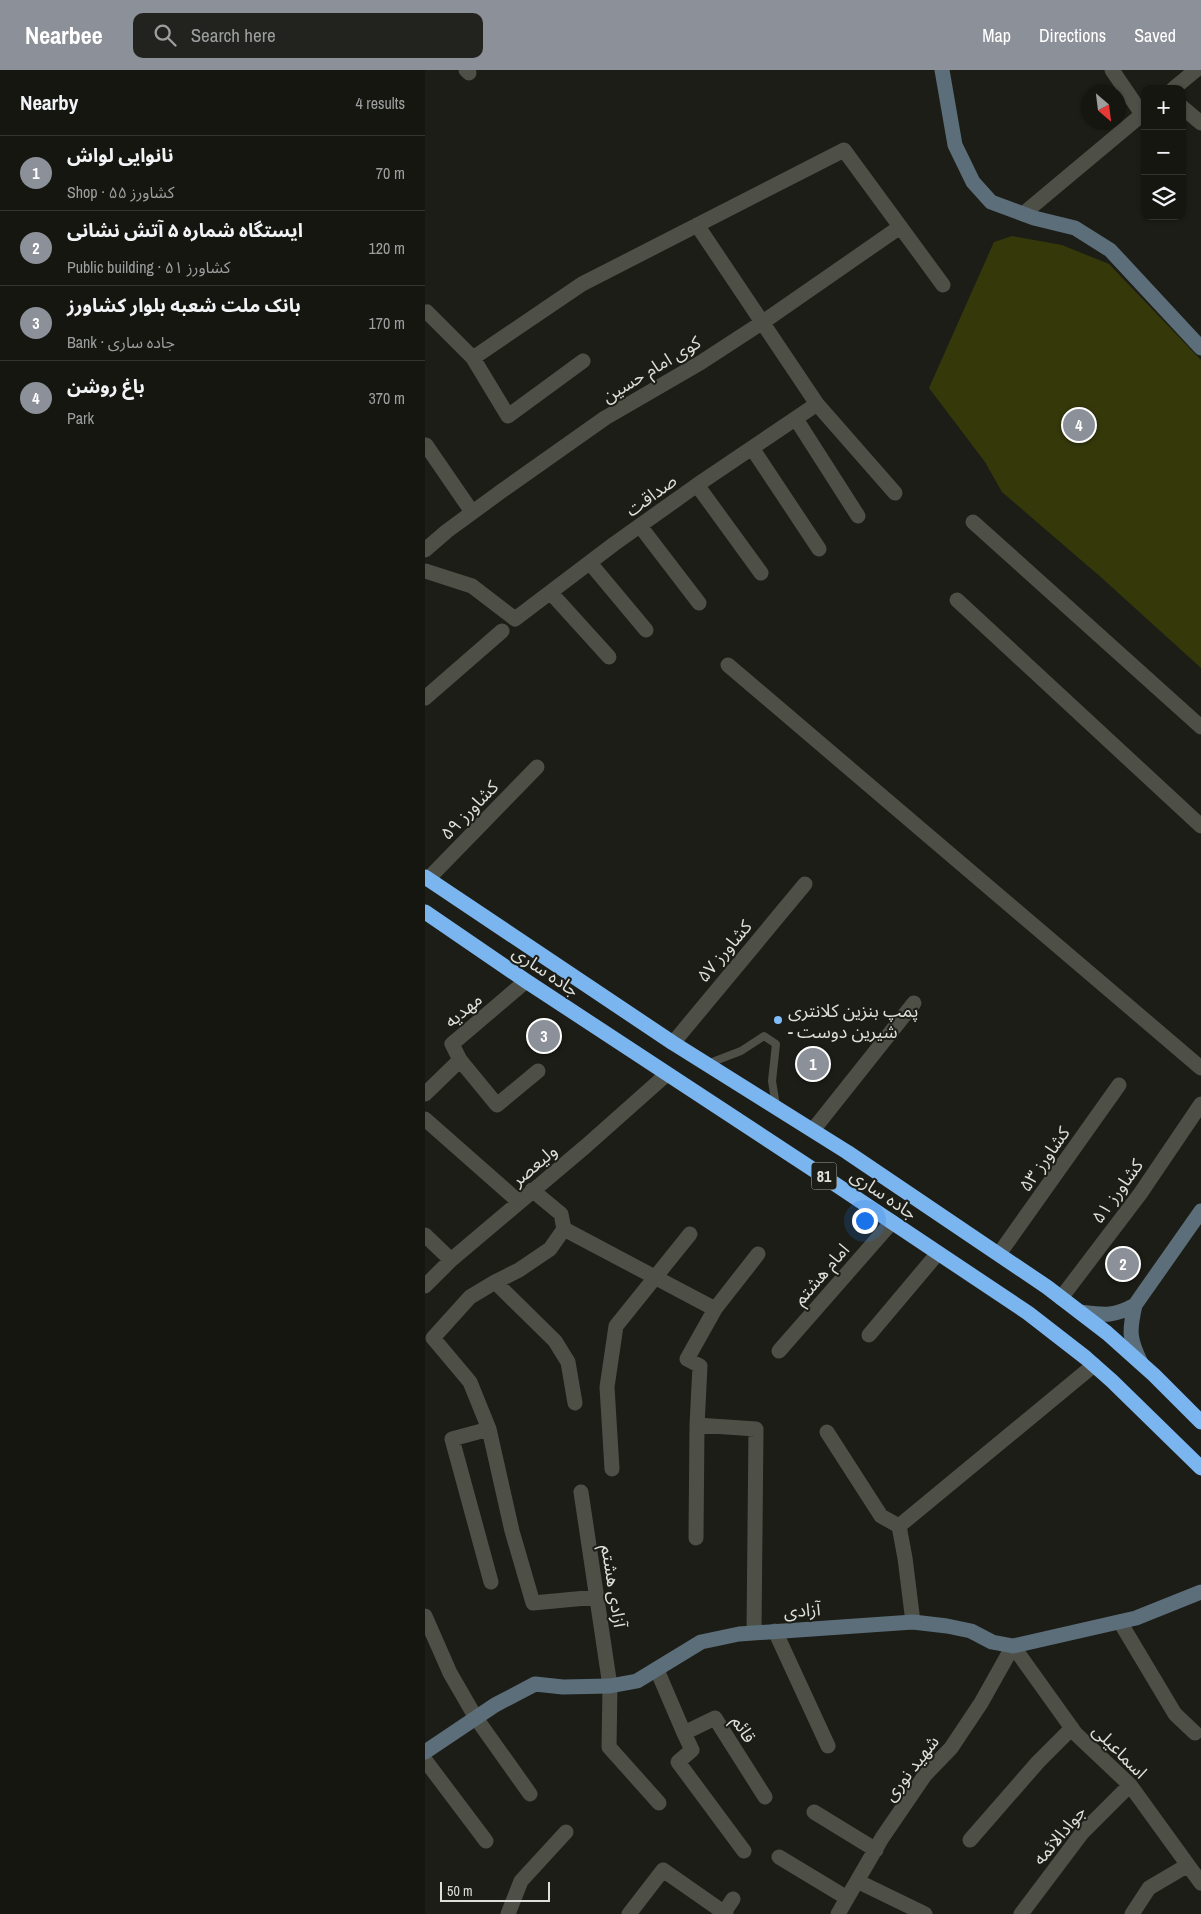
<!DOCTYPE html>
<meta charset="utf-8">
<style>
:root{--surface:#151610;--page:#22231e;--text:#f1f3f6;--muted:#9d9f9f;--line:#343530;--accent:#8c9099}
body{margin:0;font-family:"Archivo Narrow","Noto Sans Arabic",sans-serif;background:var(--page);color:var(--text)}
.controls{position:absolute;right:15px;top:15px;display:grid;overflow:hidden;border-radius:10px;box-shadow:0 1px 4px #0004}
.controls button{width:45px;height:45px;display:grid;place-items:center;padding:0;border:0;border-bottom:1px solid var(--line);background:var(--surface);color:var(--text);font:25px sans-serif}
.compass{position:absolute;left:656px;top:15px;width:45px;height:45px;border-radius:50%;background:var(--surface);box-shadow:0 1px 4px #0004;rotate:152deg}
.scale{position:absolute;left:15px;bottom:12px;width:110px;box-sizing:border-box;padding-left:5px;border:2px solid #dedfda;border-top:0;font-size:14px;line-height:18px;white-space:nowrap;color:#dedfda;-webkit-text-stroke:4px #1c1d16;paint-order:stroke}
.you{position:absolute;left:439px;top:1150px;width:18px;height:18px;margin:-12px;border:4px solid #fff;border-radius:50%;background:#1a73e8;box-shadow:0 0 0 8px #1a73e833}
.badge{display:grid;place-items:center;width:32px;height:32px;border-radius:50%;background:var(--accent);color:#fff;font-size:16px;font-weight:700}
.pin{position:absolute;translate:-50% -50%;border:2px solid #fff;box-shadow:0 1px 5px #0006}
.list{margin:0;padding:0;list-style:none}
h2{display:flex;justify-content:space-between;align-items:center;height:65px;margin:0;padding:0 20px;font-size:21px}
h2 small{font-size:16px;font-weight:400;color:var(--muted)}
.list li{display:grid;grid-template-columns:32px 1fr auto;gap:15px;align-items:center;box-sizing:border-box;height:75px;padding:0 20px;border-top:1px solid var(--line)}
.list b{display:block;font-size:19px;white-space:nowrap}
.list p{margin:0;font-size:16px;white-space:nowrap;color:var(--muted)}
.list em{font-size:16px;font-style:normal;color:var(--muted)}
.icon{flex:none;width:28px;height:28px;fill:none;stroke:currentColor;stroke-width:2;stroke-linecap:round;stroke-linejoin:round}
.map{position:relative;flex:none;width:776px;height:1844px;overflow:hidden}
header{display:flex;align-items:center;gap:30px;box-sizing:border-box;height:70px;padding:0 25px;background:var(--accent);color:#fff}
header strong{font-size:24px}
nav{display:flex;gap:28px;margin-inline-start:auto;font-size:18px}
.search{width:350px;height:45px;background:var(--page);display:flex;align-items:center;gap:12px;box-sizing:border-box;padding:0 18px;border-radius:10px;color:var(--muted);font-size:19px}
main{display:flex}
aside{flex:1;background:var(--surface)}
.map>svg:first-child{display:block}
.green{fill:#35390a}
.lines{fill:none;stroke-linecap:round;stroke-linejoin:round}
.lane{stroke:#4e5048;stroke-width:8}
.street{stroke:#4e5048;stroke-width:15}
.secondary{stroke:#5c6e7a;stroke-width:15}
.highway{stroke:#7bb5f0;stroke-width:15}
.poi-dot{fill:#81bdfa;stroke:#1c1d16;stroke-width:2}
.labels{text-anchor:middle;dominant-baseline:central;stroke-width:4;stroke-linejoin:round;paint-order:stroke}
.shield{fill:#1c1d16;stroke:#a4a59f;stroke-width:1}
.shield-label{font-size:16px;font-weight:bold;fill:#dedfda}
.street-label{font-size:18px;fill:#dedfda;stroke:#1c1d16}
.poi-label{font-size:18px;fill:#dedfda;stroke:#1c1d16;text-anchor:start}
</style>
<header>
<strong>Nearbee</strong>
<div class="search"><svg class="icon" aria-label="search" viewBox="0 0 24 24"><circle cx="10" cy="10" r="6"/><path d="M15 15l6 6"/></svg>Search here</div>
<nav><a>Map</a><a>Directions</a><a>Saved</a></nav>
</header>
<main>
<aside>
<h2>Nearby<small>4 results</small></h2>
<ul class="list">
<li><span class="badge">1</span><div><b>نانوایی لواش</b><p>Shop · کشاورز ۵۵</p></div><em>70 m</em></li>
<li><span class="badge">2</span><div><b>ایستگاه شماره ۵ آتش نشانی</b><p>Public building · کشاورز ۵۱</p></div><em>120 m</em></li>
<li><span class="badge">3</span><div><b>بانک ملت شعبه بلوار کشاورز</b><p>Bank · جاده ساری</p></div><em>170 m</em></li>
<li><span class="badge">4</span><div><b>باغ روشن</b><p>Park</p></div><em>370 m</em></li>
</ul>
</aside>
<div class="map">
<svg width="776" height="1844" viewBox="0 0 776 1844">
<rect width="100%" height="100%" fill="#1c1d16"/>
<!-- green -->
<path class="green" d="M587 166 637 175 684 194 776 290V598L678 509 577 422 560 392 504 318 569 172Z"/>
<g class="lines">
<!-- lane -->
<path class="lane" d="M282 994 316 981 339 966 351 974 347 1011 351 1036"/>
<!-- street -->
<path class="street" d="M41 0 44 3
M687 0 717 44
M748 19 771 0
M757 37 776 53
M598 144 720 42
M0 243 2 242 48 288
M158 291 83 346 48 288 157 214 419 80 518 215
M392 334 470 423
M371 349 433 446
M1 375 47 442
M327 378 394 479
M272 415 336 503
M548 452 776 657
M215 456 274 533
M0 480 22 461 78 420 180 348 275 293 338 252 475 157
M165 493 221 560
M0 501 47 516 90 549 189 474 272 415 392 334 272 155
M126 523 184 587
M532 530 776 756
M303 595 776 998
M0 628 77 561
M3 809 112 697
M248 973 380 814
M35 990 72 1035 113 1001
M0 1024 35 990 27 974 101 911
M0 1049 94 1132
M388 1060 489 933
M107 1120 136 1144 139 1159 290 1239 262 1289 275 1296 272 1355 331 1359 329 1562
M139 1159 125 1179 94 1200 70 1212 45 1227 8 1268 45 1312 64 1359 87 1461 108 1533 172 1527
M0 1165 26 1190
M574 1184 694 1015
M70 1212 130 1271 143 1292 150 1333
M0 1216 26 1190 161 1076 242 1004
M636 1228 715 1124 776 1034
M290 1239 333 1184
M444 1265 513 1183
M354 1281 467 1152
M64 1359 27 1369 66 1512
M402 1362 456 1446 474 1456
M187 1399 182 1317 191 1256 265 1164
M156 1422 185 1616 184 1677 234 1733
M271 1468 272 1355
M0 1546 25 1603 51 1648 105 1724
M488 1552 480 1488 474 1456 669 1295
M695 1552 750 1644 770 1663
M350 1561 403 1676
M232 1600 259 1663 290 1648 340 1727
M259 1663 267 1680 253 1692 319 1781
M0 1690 61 1771
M389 1742 451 1780
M545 1770 613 1692 647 1658
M354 1787 422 1828
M432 1811 500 1844
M83 1844 96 1811 141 1762
M204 1844 238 1800 301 1844
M298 1844 308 1829
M413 1844 457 1768 500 1705 526 1678 556 1633 588 1576 651 1664 705 1715 776 1813
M596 1844 657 1763 705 1715
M707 1844 724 1818 763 1795"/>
<!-- secondary -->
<path class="secondary" d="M517 0 530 75 548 112 566 132 609 148 650 158 685 180 776 278
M655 1242C679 1245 688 1247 710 1235
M716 1293C704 1269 704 1261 710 1235L776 1141
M0 1682 70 1635 110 1614 138 1617 185 1616 212 1611 276 1572 314 1564 488 1552 522 1556 546 1561 567 1572 588 1576 711 1548 776 1522"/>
<!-- highway -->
<path class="highway" d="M0 807 248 973 422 1082 622 1217 682 1263 729 1305 776 1352
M0 842 101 911 404 1110 603 1243 661 1288 687 1311 776 1398"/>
</g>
<!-- markers -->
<circle class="poi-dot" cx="353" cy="950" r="5"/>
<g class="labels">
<!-- shield labels -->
<rect class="shield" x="386.5" y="1092.5" width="25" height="27" rx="4"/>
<g class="shield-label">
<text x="399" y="1106">81</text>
</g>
<!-- street labels -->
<g class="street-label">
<text transform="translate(226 299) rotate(-31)">کوی امام حسین</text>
<text transform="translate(226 425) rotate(-36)">صداقت</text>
<text transform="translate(44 740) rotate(-46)">کشاورز ۵۹</text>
<text transform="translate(299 881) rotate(-50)">کشاورز ۵۷</text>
<text transform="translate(121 901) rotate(34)">جاده ساری</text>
<text transform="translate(38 940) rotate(-40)">مهدیه</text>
<text transform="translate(619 1089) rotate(-55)">کشاورز ۵۳</text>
<text transform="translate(109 1095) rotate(-40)">ولیعصر</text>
<text transform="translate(692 1121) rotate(-54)">کشاورز ۵۱</text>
<text transform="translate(459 1124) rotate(34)">جاده ساری</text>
<text transform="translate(396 1204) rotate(-49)">امام هشتم</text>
<text transform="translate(189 1516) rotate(81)">آزادی هشتم</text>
<text transform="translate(377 1540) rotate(-4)">آزادی</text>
<text transform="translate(319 1659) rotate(58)">قائم</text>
<text transform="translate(695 1681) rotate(45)">اسماعیلی</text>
<text transform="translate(486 1698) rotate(-52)">شهید نوری</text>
<text transform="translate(634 1765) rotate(-50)">جوادالائمه</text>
</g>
<!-- poi labels -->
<g class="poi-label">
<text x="363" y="940">پمپ بنزین کلانتری<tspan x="363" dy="21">- شیرین دوست</tspan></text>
</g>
</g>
</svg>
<div class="controls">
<button>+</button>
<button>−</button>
<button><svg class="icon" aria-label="layers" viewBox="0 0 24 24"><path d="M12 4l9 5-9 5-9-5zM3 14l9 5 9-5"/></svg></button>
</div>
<svg class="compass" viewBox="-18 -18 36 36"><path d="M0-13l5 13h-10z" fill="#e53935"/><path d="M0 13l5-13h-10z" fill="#9d9f9f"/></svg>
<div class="scale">50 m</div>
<div class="you"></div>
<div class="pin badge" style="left:388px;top:994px">1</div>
<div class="pin badge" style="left:698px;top:1194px">2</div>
<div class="pin badge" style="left:119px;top:966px">3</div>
<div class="pin badge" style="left:654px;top:355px">4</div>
</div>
</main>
